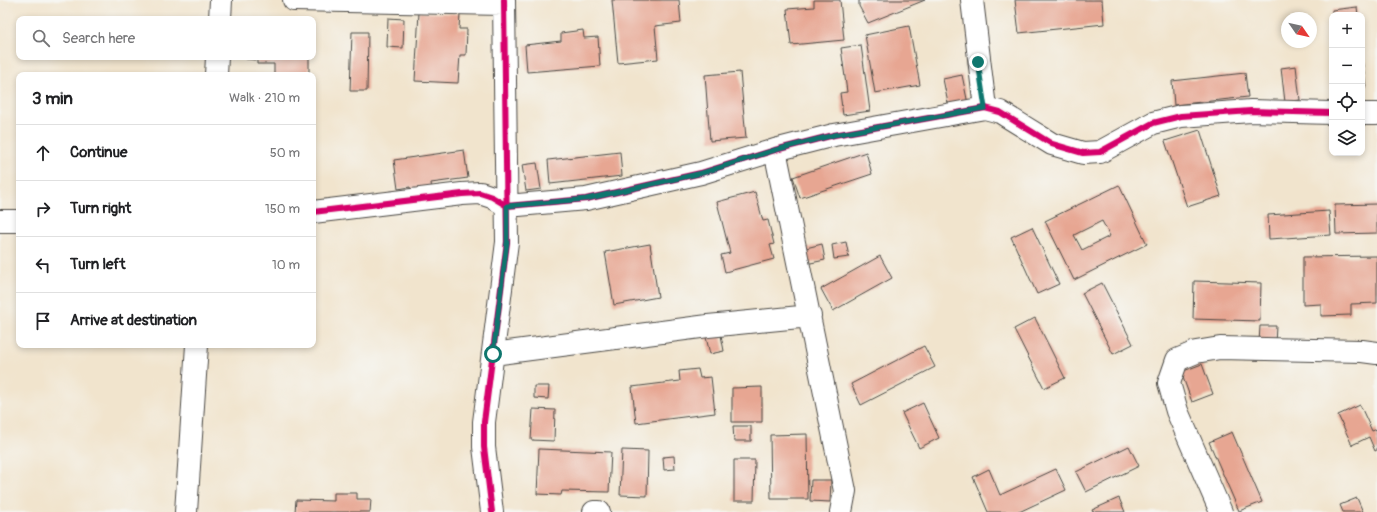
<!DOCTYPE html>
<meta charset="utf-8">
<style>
:root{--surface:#fff;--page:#f6f6f6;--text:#202124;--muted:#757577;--line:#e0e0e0}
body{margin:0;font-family:Pangolin,sans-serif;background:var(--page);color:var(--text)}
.controls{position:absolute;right:12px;top:12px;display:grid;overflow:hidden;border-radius:8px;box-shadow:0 2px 6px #0003}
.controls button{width:36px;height:36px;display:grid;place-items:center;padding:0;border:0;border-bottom:1px solid var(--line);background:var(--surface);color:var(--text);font:20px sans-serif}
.compass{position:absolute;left:1281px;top:12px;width:36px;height:36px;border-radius:50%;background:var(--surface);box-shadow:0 2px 6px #0003;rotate:124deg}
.stop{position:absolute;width:12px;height:12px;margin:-9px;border:3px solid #0f766e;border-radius:50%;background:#fff}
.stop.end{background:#0f766e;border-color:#fff;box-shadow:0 1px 4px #0008}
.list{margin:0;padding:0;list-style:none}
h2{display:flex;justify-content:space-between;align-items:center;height:52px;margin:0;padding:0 16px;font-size:17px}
h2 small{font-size:13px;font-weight:400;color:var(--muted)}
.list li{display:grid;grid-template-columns:26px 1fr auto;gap:12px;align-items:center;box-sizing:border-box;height:56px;padding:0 16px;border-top:1px solid var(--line)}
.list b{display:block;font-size:15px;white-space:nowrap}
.list em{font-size:13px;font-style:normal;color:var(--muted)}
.icon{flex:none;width:22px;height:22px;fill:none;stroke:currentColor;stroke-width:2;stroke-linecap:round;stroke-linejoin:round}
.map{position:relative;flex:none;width:1377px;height:512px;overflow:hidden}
.search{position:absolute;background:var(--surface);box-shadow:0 2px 6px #0003;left:16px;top:16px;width:300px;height:44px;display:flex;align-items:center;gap:10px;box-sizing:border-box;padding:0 14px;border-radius:8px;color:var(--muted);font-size:15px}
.panel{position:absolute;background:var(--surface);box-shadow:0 2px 6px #0003;left:16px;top:72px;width:300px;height:276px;border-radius:8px}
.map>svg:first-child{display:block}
.building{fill:#e7a692;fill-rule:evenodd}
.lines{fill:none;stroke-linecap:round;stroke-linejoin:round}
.minor-casing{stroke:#494743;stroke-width:24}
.minor{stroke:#fff;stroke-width:22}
.cycleway-casing{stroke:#f6f6f2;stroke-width:8}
.cycleway{stroke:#d6006c;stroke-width:6}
.route{stroke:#0f766e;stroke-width:5}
</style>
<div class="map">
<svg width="1377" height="512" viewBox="0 0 1377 512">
<rect width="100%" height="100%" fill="#f6f6f2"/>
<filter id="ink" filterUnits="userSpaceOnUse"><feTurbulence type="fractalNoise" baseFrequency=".025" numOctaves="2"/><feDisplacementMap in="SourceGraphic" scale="8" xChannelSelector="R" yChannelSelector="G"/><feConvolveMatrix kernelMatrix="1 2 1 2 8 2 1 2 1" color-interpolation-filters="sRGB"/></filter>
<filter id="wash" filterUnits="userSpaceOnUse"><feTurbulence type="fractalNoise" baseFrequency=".012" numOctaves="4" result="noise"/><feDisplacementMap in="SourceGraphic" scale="16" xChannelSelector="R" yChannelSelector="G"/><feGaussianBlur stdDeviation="0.9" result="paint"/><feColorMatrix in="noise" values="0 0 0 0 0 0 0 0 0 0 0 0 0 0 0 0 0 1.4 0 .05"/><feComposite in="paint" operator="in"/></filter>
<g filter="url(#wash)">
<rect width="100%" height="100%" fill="#f1e4cd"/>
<g id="blocks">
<!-- building -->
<path class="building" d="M612 0H679L681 23 655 26 658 59 618 63Z
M814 0H840L844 40 791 45 787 9 814 7Z
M859 0H925L868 23 859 6Z
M1015 0H1102L1104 24 1019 33Z
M1357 7 1358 15H1332V10Z
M419 12 460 14 459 29H467L466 55H460L458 83 415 81Z
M388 18 404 19 403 48 387 47Z
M909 26 920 85 875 93 865 35Z
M583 30 584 38 598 37 600 66 527 72 525 45 561 41V33Z
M352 32H368L367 91H350Z
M861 45 870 111 843 115 840 93 847 92 841 48Z
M246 57H309V75H274V64H257V60L246 59Z
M1362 59 1366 87H1362Z
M1296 66 1300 100 1285 102 1281 68Z
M740 72 746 138 710 141 705 75Z
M1245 73 1248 97 1174 105 1172 81Z
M962 75 968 104 949 108 943 79Z
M1200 130 1221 196 1187 207 1165 141Z
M464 150 468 178 431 183 432 191 411 194 410 187 398 189 394 160Z
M620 152 622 176 550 184 548 160Z
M866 152 872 174 800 198 793 177Z
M537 163 541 189 526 191 522 165Z
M1119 185 1147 244 1074 280 1045 221ZM1102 221 1110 236 1082 250 1074 235Z
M755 192 763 221 768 220 774 244 770 245 774 259 725 272 721 255 730 253 717 202Z
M1377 204V233L1336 234 1335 205Z
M1329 211 1331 235 1269 239 1268 215Z
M1032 227 1059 284 1037 294 1011 237Z
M846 242 849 257 834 259 832 245Z
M650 244 658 297 614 305 605 252Z
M822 244 825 260 806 264 802 249Z
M880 256 892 278 833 311 821 289Z
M1377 256V303L1351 304V315L1321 316V304L1303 305V257Z
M1194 281 1261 283 1260 321 1193 319Z
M1102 283 1133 344 1113 354 1082 293Z
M1035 318 1065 378 1044 388 1014 329Z
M1260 326H1276L1275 344 1259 343Z
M720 330 724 351 710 354 705 333Z
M924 346 935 367 861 405 851 384Z
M1202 364 1213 394 1192 402 1181 372Z
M698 369 700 378 711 377 715 413 636 423 632 387 680 381 679 371Z
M534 386H549L548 399 534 398Z
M762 387V422H732V388Z
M923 403 939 438 919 448 902 413Z
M1360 405 1372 431 1377 429V450L1375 451 1369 437 1352 445 1338 415Z
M533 409 555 410 554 441 531 440Z
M733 426H751V441H734Z
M1232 432 1262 502 1239 511 1209 442Z
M807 434 808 499H771L770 435Z
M1129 446 1139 466 1086 492 1076 472Z
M539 449 611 452 609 492 562 491 561 495 537 494Z
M622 450 648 451 647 496 620 495Z
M674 456 675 469 664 470 663 457Z
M734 460H755L754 501H734Z
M989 469 1000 495 1056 469 1066 490 1019 512H988L973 477Z
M811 480H831L830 502 810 501Z
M334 493H357V499H371L370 512H295L296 500 334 501Z
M1119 498 1125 512H1093L1092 510Z
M1357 498 1363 512H1343L1340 505Z"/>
</g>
</g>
<g filter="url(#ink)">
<use href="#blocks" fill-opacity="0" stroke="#494743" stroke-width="1"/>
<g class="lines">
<defs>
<path id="minor" d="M294 0 504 4
M972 0 985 108
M220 19 221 0
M216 75 217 57
M1362 114H1377
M775 150 845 491 841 512
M313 212 462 194 480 193 492 197 507 206 586 199 701 173 775 150 834 135 985 108 1000 112 1052 144 1083 153 1100 152 1153 123 1181 116 1251 111 1332 113
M0 221H19
M493 354 708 326 810 316
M186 512 197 345
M492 512 484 447V422L507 242 504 0
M594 512H599
M1221 512 1177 411 1169 383 1177 360 1196 352 1220 348 1362 351 1377 353"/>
</defs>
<!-- minor casing -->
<use href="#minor" class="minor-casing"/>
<!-- minor -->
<use href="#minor" class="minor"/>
<defs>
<path id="cycleway" d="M313 212 462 194 480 193 492 197 507 206 586 199 701 173 775 150 834 135 985 108 1000 112 1052 144 1083 153 1100 152 1153 123 1181 116 1251 111 1332 113
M492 512 484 447V422L507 242 504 0"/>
</defs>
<!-- cycleway casing -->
<use href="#cycleway" class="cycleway-casing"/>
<!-- cycleway -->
<use href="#cycleway" class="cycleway"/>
</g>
</g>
<g class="lines" filter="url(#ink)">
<!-- route -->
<path class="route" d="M493 354 507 242V206L586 199 702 173 775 150 834 135 985 108 978 62"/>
</g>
</svg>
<div class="controls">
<button>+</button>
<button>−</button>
<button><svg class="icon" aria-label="locate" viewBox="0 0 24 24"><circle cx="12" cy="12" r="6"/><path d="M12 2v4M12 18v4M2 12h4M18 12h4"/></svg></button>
<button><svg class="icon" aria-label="layers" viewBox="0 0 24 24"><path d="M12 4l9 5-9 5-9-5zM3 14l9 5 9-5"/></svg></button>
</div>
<svg class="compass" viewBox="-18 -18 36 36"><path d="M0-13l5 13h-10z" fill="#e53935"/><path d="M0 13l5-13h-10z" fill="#757577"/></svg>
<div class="stop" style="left:493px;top:354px"></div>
<div class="stop end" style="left:978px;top:62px"></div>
<div class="search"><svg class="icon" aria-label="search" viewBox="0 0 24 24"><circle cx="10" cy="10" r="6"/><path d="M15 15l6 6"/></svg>Search here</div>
<section class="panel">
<h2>3 min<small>Walk · 210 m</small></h2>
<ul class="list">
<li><svg class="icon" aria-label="ahead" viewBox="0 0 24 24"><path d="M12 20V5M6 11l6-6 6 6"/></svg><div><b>Continue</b></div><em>50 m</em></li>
<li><svg class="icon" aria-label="right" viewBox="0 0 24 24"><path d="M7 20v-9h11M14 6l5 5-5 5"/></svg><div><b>Turn right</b></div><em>150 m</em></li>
<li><svg class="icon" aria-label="left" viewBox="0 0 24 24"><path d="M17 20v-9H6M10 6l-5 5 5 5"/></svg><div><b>Turn left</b></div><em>10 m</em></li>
<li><svg class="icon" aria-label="arrive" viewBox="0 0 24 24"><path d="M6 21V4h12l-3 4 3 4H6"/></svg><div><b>Arrive at destination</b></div></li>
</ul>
</section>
</div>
